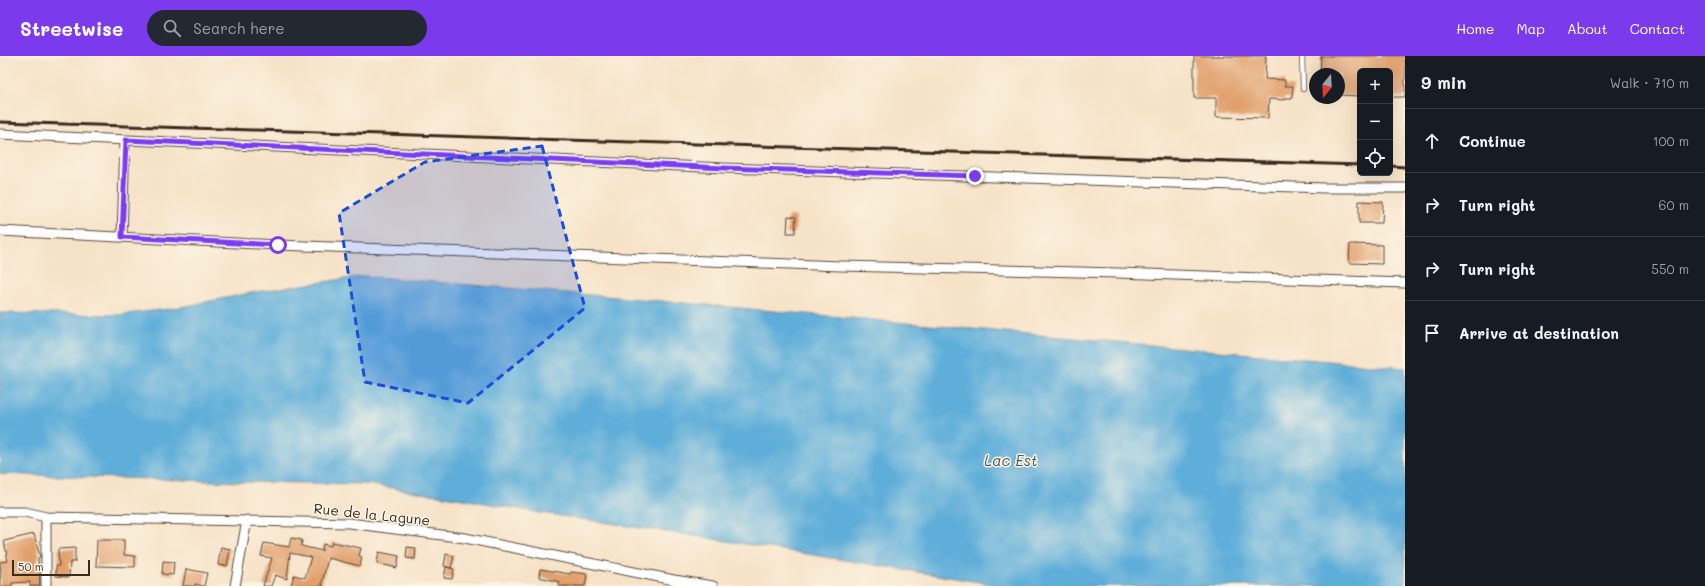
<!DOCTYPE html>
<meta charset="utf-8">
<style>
:root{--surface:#171b24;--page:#242831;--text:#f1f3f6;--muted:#9ea1a6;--line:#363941;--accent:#7c3aed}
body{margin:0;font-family:Mali,sans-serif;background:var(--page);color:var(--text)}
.controls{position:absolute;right:12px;top:12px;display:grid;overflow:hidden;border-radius:6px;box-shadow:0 4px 16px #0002}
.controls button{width:36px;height:36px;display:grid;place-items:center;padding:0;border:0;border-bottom:1px solid var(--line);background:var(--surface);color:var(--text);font:20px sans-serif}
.compass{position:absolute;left:1309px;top:12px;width:36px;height:36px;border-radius:50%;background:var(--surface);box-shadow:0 4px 16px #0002;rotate:198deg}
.scale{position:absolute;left:12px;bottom:10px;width:78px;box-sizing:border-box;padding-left:4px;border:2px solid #3b2a1e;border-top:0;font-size:11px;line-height:14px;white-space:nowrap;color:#3b2a1e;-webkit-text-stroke:3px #fcf5e5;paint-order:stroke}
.stop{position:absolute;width:12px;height:12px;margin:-9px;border:3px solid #7c3aed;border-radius:50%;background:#fff}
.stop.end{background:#7c3aed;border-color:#fff;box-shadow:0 1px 4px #0008}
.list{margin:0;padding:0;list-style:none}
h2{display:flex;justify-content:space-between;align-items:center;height:52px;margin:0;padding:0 16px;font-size:17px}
h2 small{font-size:13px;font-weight:400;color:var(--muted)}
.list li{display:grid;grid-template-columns:26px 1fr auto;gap:12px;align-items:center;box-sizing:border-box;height:64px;padding:0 16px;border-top:1px solid var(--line)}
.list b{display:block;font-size:15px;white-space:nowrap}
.list em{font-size:13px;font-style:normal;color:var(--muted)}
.icon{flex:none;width:22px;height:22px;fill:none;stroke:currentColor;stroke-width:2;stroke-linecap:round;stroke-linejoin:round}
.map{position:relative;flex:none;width:1405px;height:530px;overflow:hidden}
header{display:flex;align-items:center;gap:24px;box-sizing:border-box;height:56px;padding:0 20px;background:var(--accent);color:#fff}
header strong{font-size:19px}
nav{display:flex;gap:22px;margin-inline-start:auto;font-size:14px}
.search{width:280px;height:36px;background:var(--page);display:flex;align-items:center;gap:10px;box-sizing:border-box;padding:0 14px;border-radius:22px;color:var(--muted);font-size:15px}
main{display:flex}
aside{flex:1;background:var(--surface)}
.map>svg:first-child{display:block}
.water{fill:#5faed9;stroke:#4d6c7c}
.building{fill:#e19f6b}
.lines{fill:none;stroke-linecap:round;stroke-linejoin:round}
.lane-casing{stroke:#574637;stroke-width:6}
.street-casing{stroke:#574637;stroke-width:11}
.lane{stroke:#fff;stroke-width:4.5}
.street{stroke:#fff;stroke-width:9}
.rail{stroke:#3b2a1e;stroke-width:3}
.route{stroke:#7c3aed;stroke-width:5}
.marked{fill:#1d4ed8;fill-opacity:0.2;stroke:#1d4ed8;stroke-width:3;stroke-dasharray:8 5;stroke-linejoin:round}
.labels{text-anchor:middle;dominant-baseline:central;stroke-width:3;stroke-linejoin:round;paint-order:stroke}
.street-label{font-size:14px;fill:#3b2a1e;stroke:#fcf5e5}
.water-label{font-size:15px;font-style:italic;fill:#48585f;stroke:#fcf5e5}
</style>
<header>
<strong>Streetwise</strong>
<div class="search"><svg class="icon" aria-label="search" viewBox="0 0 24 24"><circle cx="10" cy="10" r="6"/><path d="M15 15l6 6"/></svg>Search here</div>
<nav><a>Home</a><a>Map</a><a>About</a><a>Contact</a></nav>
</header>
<main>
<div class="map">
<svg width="1405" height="530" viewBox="0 0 1405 530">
<rect width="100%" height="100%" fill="#fcf5e5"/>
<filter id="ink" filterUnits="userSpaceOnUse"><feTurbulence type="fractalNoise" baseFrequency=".025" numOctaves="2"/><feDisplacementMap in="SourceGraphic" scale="8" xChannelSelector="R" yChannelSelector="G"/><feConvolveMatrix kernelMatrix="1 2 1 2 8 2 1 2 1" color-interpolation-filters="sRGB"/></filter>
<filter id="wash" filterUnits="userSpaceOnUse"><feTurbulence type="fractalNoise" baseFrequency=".012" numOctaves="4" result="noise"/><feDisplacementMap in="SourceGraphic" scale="16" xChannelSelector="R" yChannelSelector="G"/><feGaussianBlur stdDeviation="0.9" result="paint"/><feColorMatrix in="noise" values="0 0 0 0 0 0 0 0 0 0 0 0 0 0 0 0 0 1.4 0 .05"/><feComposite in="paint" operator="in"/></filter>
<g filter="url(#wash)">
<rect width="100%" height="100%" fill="#f6e2c7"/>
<!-- water -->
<path class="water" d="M364 220 651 244 1405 312V530H1004L708 482 541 457 469 444 366 428 241 426 0 418V257L118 259 176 252 255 236Z"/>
<g id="blocks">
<!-- building -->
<path class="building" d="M1194 0H1266L1265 23 1285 24V30H1293L1292 42H1284V44L1269 43 1268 62 1216 61V42H1194Z
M1321 0H1405V41H1390V15H1360V40L1339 39V18H1320Z
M1359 145 1383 146 1382 167H1359Z
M788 160 796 161 795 177H787Z
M1350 188 1382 189V208L1349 207Z
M34 478 40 501 38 502 40 530H30V526L12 527V530H0V521H1L0 506 8 505 4 485Z
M291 482 302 484 301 490 322 495 323 488 331 490 332 486 361 492 359 500 362 501 360 510 328 502 322 527 323 530H291L294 519 305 522 311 501 290 497 287 523 275 519 271 530H263L272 502 261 500 264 487 289 491Z
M97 484H124V499L135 500V511L96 510Z
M221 491 230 493 227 510 218 509Z
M407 491 416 492 415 503 406 502Z
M75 492V506H70L69 521 56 520V510H59L58 493Z
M379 496 399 500 397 512 377 507Z
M446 498 454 500 451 512 444 510Z
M163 505 174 506 173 519 162 518Z
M446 511 454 513 452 523 444 522Z
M186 513 207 517 204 530 195 528V530H183Z
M540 513 570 518 571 516 587 518 585 530H559L560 526 539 521Z"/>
</g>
</g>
<g filter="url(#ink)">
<use href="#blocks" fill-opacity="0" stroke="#574637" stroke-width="1"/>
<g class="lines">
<defs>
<path id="lane" d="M1302 0 1303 33"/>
<path id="street" d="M0 78 724 112 1324 132H1405
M0 175 278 189 841 210 1117 217 1405 227
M122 181 125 84
M0 456H25L46 461 349 467 465 482 674 524 713 530
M46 461V530
M235 530 247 464"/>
</defs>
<!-- lane casing -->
<use href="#lane" class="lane-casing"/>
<!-- street casing -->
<use href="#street" class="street-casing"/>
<!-- lane -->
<use href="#lane" class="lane"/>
<!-- street -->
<use href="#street" class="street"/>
<!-- rail -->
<path class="rail" d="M0 66 1360 109
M1390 110 1405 111"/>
</g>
</g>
<g class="lines" filter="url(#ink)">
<!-- route -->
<path class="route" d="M278 189 122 181 126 84 724 112 975 120"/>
</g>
<!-- marked area -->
<path class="marked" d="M542 90 585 252 468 347 365 326 339 157 425 106Z"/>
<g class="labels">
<!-- street labels -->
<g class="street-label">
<text transform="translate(372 458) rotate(6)">Rue de la Lagune</text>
</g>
<!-- water labels -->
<g class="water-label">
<text x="1011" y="404">Lac Est</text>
</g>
</g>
</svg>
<div class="controls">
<button>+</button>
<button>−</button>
<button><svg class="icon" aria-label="locate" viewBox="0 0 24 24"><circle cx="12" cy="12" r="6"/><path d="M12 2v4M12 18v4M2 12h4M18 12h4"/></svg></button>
</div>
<svg class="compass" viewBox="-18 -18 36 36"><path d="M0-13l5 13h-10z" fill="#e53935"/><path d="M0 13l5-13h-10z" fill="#9ea1a6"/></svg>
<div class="scale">50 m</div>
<div class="stop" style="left:278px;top:189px"></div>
<div class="stop end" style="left:975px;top:120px"></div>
</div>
<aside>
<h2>9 min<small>Walk · 710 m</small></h2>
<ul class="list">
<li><svg class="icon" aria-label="ahead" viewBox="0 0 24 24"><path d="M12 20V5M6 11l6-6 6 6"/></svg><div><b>Continue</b></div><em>100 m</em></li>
<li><svg class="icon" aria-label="right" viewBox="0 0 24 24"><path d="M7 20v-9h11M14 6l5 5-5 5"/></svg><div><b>Turn right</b></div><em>60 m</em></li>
<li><svg class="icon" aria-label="right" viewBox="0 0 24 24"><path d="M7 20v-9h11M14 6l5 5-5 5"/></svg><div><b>Turn right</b></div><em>550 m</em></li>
<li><svg class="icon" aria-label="arrive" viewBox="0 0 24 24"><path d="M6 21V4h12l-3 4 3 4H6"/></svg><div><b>Arrive at destination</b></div></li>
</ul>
</aside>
</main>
